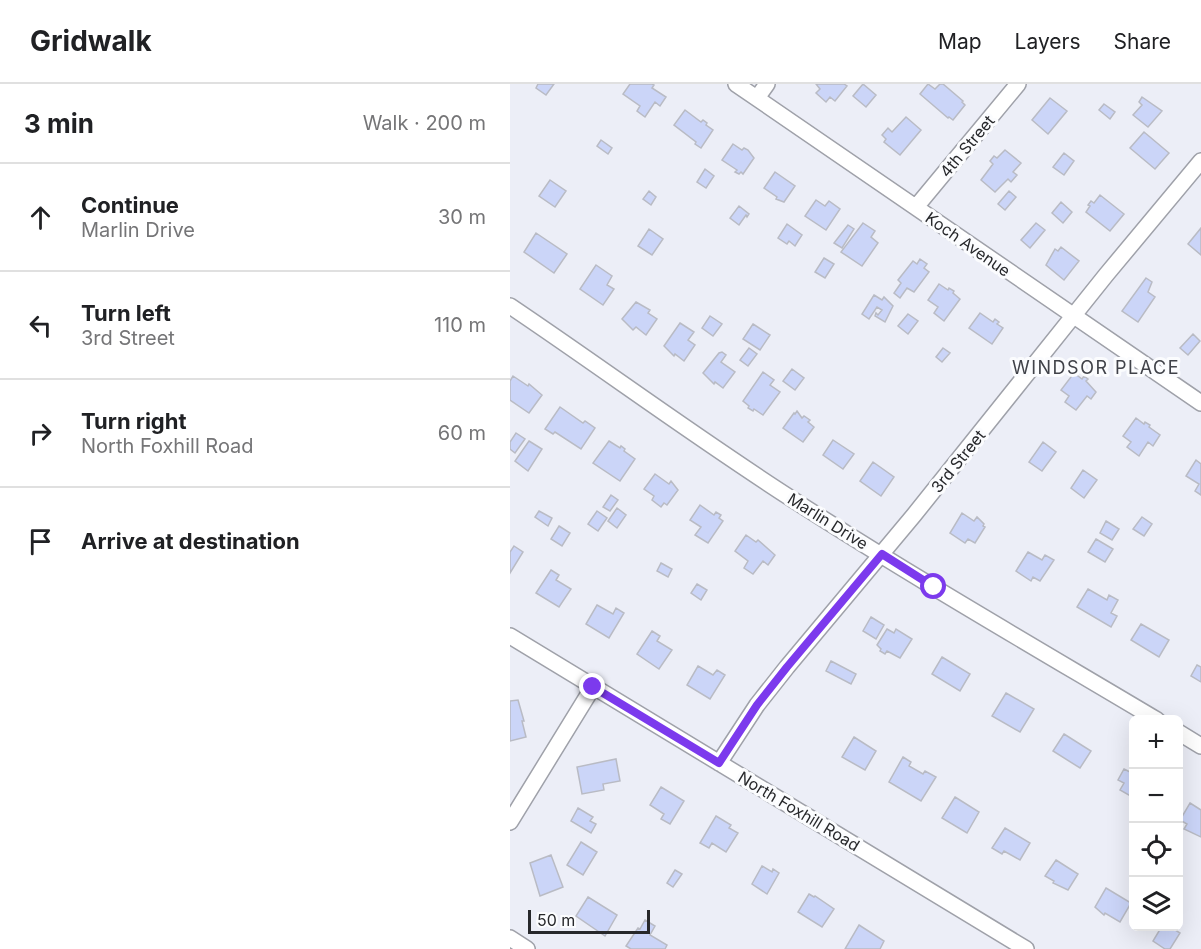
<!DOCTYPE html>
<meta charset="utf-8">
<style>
:root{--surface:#fff;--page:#f6f6f6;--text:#202124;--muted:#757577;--line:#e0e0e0}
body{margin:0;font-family:Inter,sans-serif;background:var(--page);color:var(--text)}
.controls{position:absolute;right:18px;bottom:18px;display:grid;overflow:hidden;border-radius:9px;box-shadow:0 6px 24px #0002}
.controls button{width:54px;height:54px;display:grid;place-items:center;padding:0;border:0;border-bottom:2px solid var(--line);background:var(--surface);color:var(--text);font:30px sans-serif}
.scale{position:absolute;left:18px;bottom:15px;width:122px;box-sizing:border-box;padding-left:6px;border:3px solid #27282b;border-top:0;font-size:16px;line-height:21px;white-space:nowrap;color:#27282b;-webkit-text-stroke:4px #fbfcfe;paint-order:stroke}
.stop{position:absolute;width:18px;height:18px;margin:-14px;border:4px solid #7c3aed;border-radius:50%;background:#fff}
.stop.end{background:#7c3aed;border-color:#fff;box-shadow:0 2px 6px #0008}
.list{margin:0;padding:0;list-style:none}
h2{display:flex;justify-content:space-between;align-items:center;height:78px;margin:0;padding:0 24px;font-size:26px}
h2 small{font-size:20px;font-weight:400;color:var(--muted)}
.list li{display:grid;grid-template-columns:39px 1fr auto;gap:18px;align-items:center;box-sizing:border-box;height:108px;padding:0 24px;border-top:2px solid var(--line)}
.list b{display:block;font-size:22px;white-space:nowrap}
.list p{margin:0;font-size:20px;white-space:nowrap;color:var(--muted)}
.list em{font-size:20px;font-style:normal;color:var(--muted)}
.icon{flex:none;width:33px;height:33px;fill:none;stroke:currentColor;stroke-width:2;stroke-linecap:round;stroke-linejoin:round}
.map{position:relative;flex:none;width:691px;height:865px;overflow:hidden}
header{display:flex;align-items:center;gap:36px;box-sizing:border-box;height:84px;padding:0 30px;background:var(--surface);border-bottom:2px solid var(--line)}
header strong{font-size:28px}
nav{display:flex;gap:33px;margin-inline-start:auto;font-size:21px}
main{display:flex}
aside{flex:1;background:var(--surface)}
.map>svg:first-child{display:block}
.building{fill:#cbd5f8;stroke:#b9bbc4;stroke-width:1.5}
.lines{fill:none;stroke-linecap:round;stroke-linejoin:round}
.minor-casing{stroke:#9fa1a9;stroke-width:18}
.minor{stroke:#fff;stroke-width:15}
.route{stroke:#7c3aed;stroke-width:8}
.labels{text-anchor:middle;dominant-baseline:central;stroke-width:6;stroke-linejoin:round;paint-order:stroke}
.street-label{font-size:16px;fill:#27282b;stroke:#fbfcfe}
.neighbourhood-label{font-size:18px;letter-spacing:1.5px;fill:#404249;stroke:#fbfcfe}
</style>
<header>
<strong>Gridwalk</strong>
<nav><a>Map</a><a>Layers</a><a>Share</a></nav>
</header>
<main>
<aside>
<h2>3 min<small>Walk · 200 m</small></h2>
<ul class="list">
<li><svg class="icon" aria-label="ahead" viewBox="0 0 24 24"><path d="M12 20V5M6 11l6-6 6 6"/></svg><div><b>Continue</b><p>Marlin Drive</p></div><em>30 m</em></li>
<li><svg class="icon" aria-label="left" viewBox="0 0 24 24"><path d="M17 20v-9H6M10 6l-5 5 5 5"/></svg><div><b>Turn left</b><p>3rd Street</p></div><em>110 m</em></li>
<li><svg class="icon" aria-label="right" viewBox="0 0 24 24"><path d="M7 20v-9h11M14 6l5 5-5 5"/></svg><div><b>Turn right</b><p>North Foxhill Road</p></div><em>60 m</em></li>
<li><svg class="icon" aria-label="arrive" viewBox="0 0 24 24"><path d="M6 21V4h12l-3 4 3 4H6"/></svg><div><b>Arrive at destination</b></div></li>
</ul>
</aside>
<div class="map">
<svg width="691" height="865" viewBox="0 0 691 865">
<rect width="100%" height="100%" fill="#eceef7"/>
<!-- building -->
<path class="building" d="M28 0H44L36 11 26 4Z
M120 0H142L144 1 142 4 156 13 150 22 145 18 135 33 127 27 130 22 113 10Z
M306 0H334L337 2 325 17 320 13 316 18 306 9 310 5Z
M353 0 366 11 356 23 343 12Z
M418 0 425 5 430 0H433L453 17 452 18 455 21 443 36 439 33 438 34 410 10Z
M632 13 652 27 638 43 623 31 632 21 629 18Z
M540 14 557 27 538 50 522 36Z
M594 20 605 28 600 35 589 26Z
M175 26 191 38 193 36 197 39 196 41 203 46 191 64 185 60 186 58 164 41Z
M396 33 411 46 390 71 374 58 376 55 372 51 378 44 382 48Z
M634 48 659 69 645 85 620 64Z
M91 56 102 64 98 70 87 62Z
M223 60 232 66 234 64 238 66 244 74 233 90 231 88 229 90 225 88 227 86 212 76Z
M495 66 511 79 503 88 507 91 501 98 498 95 485 108 471 96 483 80 480 77 484 72 487 74Z
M554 69 564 77 554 91 543 83Z
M195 85 204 92 196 104 187 98Z
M265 88 285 102 274 118 266 115 267 113 254 104Z
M40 96 56 107 45 123 29 112Z
M139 107 146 113 141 121 133 115Z
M499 107 506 113 495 126 488 120Z
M590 111 614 130 600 147 576 128 580 122 578 121 581 117 584 119Z
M306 116 315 122 319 117 330 125 316 146 295 132Z
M551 118 562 128 553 139 542 129Z
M229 122 239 130 237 133 236 131 229 141 220 134Z
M353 139 365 147 361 153 368 159 352 182 331 168Z
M526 139 535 146 520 164 511 156Z
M277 140 292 151 285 162 279 157 277 160 268 154Z
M338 141 344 145 332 164 324 159Z
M691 144V171L678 160Z
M139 145 153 155 142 171 128 162Z
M26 149 57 170 44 189 14 168Z
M551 163 569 177 554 196 536 181 545 165 548 167Z
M314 174 324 180 315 194 305 188Z
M410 175 417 180 414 184 419 188 404 208 397 204 390 214 384 209 391 199 388 196 403 177 407 180Z
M86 181 102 192 97 201 104 205 93 221 70 205Z
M636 194 642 198 638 208 645 213 628 238 612 227Z
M429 200 438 206 439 204 444 207 443 209 450 215 434 237 424 229 428 223 418 216Z
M364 211 372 216 374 213 383 222 375 238 365 232 366 229 368 231 372 226 367 223 359 235 352 230Z
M126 218 140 226 138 229 147 235 136 251 126 243 123 246 112 235Z
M470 229 483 238 485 235 489 238 487 240 493 244 482 260 459 244Z
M398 230 408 237 398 250 388 242Z
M200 232 212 240 203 252 192 244Z
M170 239 184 248 178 256 185 261 174 277 165 270 164 272 154 262Z
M243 240 260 251 250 266 233 255Z
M683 250 690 257 678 271 670 264Z
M239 264 247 270 238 282 230 276Z
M433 264 440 269 432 278 426 273Z
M212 268 216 271 211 278 225 288 213 304 205 298 204 300 193 289 209 269Z
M282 285 294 294 285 306 273 297Z
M253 288 264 296 260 301 270 308 253 331 244 325 243 327 238 324 239 322 233 317Z
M564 289 572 295 574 292 578 295 576 297 586 308 581 315 577 312 566 326 555 318 559 312 551 306Z
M3 292 18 302 19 300 32 311 19 329 0 316V297Z
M50 323 73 339 75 337 85 344 71 365 45 348 43 350 35 345Z
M287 327 292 334 294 332 300 336 298 338 304 343 293 358 273 344 284 329 285 330Z
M626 334 634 340 635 338 640 341 639 343 650 351 643 362 638 358 629 372 617 363 621 358 613 352Z
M6 349 15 355 5 369 0 365V358Z
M323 356 344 370 333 385 313 371Z
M19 357 32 365 18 387 5 377Z
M99 357 110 364 111 362 115 365 114 367 125 375 110 397 83 379Z
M533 358 546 368 532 387 519 378Z
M686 376 691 380V411L685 407 689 400 676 392Z
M363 378 384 393 371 412 350 397Z
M573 386 587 396 574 414 561 404Z
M145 390 159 400 161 397 168 406 157 421 154 419 151 423 142 416 144 412 134 405Z
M101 411 108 416 100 427 93 423Z
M190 421 204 431 206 428 211 431 209 434 213 437 198 459 185 451 191 443 180 436Z
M107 424 116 431 107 444 98 437Z
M29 427 42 434 38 442 25 433Z
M87 427 97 434 88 447 78 440Z
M452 429 464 437 467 433 474 440 473 442 475 443 465 459 458 455 455 459 440 449Z
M632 433 642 440 634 452 623 445Z
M596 437 609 445 602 456 590 449Z
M49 442 60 449 52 462 41 455Z
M236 451 246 458 248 456 265 471 258 481 253 477 243 490 234 484 238 477 225 467Z
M586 455 603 465 595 478 578 468Z
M4 462 13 468 0 489V468Z
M518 468 532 476 535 471 544 476 530 497 523 493 521 497 506 487Z
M151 479 162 485 158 493 147 487Z
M41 486 49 491 46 496 61 505 49 523 26 509Z
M187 500 197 506 191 516 181 509Z
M578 505 597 516 599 511 608 516 601 529 607 532 601 543 567 523Z
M87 521 103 530 106 524 114 529 99 554 76 540Z
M361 533 374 541 366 555 353 547Z
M631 540 659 556 649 573 621 556Z
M377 545 384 549 386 545 402 555 390 574 377 567 375 570 370 567 371 565 367 561Z
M142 547 150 552 147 557 162 566 149 585 127 570Z
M432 573 460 590 450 607 422 590Z
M321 577 346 590 341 600 316 587Z
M687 581 691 583V598L681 592Z
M188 582 203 591 207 586 215 591 200 615 177 601Z
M496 609 524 625 510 648 482 632Z
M8 616 14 637H12L16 653 0 657V617Z
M554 650 581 667 570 684 543 667Z
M344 653 366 667 355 686 332 673Z
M393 673 401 678 399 682 413 690 415 687 426 693 411 717 379 698Z
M106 675 110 697 93 700 94 706 72 710 67 683Z
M614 685 624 690V714L610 706 614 699 608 696Z
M151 703 174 717 160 740 151 735 154 730 140 721Z
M445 713 469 728 457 749 432 734Z
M680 719 691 726V753L674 745 677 740 670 736Z
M68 724 83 733 80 737 86 740 81 749 61 737Z
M206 732 221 741 219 744 228 749 216 768 202 759 199 764 190 759Z
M495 744 520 759 510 776 494 767 492 770 482 764Z
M71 758 87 768 73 791 57 781Z
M41 771 53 803 30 812 20 779Z
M546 776 568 790 558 806 543 799 544 797 535 792Z
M252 782 262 788 263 785 269 789 257 810 242 800Z
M165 786 172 790 163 803 157 799Z
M596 804 621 819 610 838 595 829 594 831 585 823Z
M299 810 304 813 305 812 324 825 312 843 288 828Z
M78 813 107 831 95 852 66 832Z
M135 836 145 842 140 851 157 861 155 865H121L116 862 128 844 130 845Z
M349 841 374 857 370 865H335Z
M652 842H659L670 849 660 865H655L643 857Z"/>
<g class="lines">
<defs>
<path id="minor" d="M226 0 691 319
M247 14 257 0
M406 123 508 0
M0 222C95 286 188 355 285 417 403 493 526 564 647 636
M0 552 516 865
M668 648 691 662
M209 679 247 621 277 583 404 431 596 191 691 77
M0 738 83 603
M0 854 17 865"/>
</defs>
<!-- minor casing -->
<use href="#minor" class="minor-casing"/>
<!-- minor -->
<use href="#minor" class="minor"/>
</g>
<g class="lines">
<!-- route -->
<path class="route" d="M83 603 209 679 247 621 277 583 372 470 424 503"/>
</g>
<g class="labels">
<!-- street labels -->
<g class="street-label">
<text transform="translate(457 62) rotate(-50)">4th Street</text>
<text transform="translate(458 160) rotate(35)">Koch Avenue</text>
<text transform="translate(448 377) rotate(-51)">3rd Street</text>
<text transform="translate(318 437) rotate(32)">Marlin Drive</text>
<text transform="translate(289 727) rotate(31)">North Foxhill Road</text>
</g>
<!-- neighbourhood labels -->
<g class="neighbourhood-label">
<text x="586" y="283">WINDSOR PLACE</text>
</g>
</g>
</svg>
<div class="controls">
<button>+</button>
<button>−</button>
<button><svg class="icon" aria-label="locate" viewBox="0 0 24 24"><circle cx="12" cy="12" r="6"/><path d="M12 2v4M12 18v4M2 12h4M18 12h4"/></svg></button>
<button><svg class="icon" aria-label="layers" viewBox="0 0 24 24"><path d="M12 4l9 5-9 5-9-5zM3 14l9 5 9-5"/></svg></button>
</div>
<div class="scale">50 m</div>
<div class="stop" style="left:424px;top:503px"></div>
<div class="stop end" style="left:83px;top:603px"></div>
</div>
</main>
